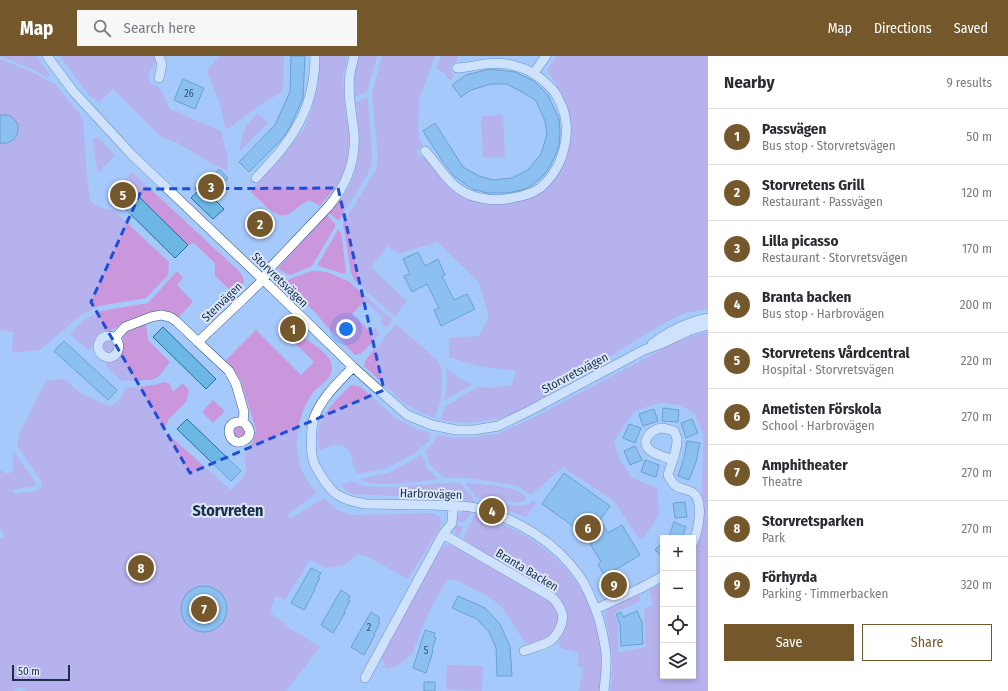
<!DOCTYPE html>
<meta charset="utf-8">
<style>
:root{--surface:#fff;--page:#f7f7f7;--text:#2b2b33;--muted:#7c7c81;--line:#e1e1e2;--accent:#74582b}
body{margin:0;font-family:"Fira Sans Condensed",sans-serif;background:var(--page);color:var(--text)}
.controls{position:absolute;right:12px;bottom:12px;display:grid;overflow:hidden;border-radius:0px;box-shadow:0 2px 6px #0003}
.controls button{width:36px;height:36px;display:grid;place-items:center;padding:0;border:0;border-bottom:1px solid var(--line);background:var(--surface);color:var(--text);font:20px sans-serif}
.scale{position:absolute;left:12px;bottom:10px;width:58px;box-sizing:border-box;padding-left:4px;border:2px solid #1d2f47;border-top:0;font-size:11px;line-height:14px;white-space:nowrap;color:#1d2f47;-webkit-text-stroke:3px #dbe8fc;paint-order:stroke}
.you{position:absolute;left:346px;top:273px;width:14px;height:14px;margin:-10px;border:3px solid #fff;border-radius:50%;background:#1a73e8;box-shadow:0 0 0 6px #1a73e833}
.badge{display:grid;place-items:center;width:26px;height:26px;border-radius:50%;background:var(--accent);color:#fff;font-size:13px;font-weight:700}
.pin{position:absolute;translate:-50% -50%;border:2px solid #fff;box-shadow:0 1px 4px #0006}
.list{margin:0;padding:0;list-style:none}
h2{display:flex;justify-content:space-between;align-items:center;height:52px;margin:0;padding:0 16px;font-size:17px}
h2 small{font-size:13px;font-weight:400;color:var(--muted)}
.list li{display:grid;grid-template-columns:26px 1fr auto;gap:12px;align-items:center;box-sizing:border-box;height:56px;padding:0 16px;border-top:1px solid var(--line)}
.list b{display:block;font-size:15px;white-space:nowrap}
.list p{margin:0;font-size:13px;white-space:nowrap;color:var(--muted)}
.list em{font-size:13px;font-style:normal;color:var(--muted)}
.actions{display:flex;gap:8px;padding:12px 16px}
.actions a{flex:1;padding:9px 0;border:1px solid var(--accent);border-radius:0px;text-align:center;font-size:14px;color:var(--accent)}
.actions .main{background:var(--accent);color:#fff}
.icon{flex:none;width:22px;height:22px;fill:none;stroke:currentColor;stroke-width:2;stroke-linecap:round;stroke-linejoin:round}
.map{position:relative;flex:none;width:708px;height:635px;overflow:hidden}
header{display:flex;align-items:center;gap:24px;box-sizing:border-box;height:56px;padding:0 20px;background:var(--accent);color:#fff}
header strong{font-size:19px}
nav{display:flex;gap:22px;margin-inline-start:auto;font-size:14px}
.search{width:280px;height:36px;background:var(--page);display:flex;align-items:center;gap:10px;box-sizing:border-box;padding:0 14px;border-radius:0px;color:var(--muted);font-size:15px}
main{display:flex}
aside{flex:1;background:var(--surface)}
.map>svg:first-child{display:block}
.green{fill:#ca97dc}
.building{fill:#6cb7e4;stroke:#1f709a}
.lines{fill:none;stroke-linecap:round;stroke-linejoin:round}
.minor-casing{stroke:#2a5187;stroke-width:10}
.minor{stroke:#fff;stroke-width:9}
.marked{fill:none;stroke:#1d4ed8;stroke-width:3;stroke-dasharray:8 5;stroke-linejoin:round}
.labels{text-anchor:middle;dominant-baseline:central;stroke-width:4;stroke-linejoin:round;paint-order:stroke}
.number-label{font-size:10px;fill:#31516e}
.street-label{font-size:12px;fill:#1d2f47;stroke:#dbe8fc}
.district-label{font-size:16px;font-weight:bold;fill:#1d2f47;stroke:#dbe8fc}
</style>
<header>
<strong>Map</strong>
<div class="search"><svg class="icon" aria-label="search" viewBox="0 0 24 24"><circle cx="10" cy="10" r="6"/><path d="M15 15l6 6"/></svg>Search here</div>
<nav><a>Map</a><a>Directions</a><a>Saved</a></nav>
</header>
<main>
<div class="map">
<svg width="708" height="635" viewBox="0 0 708 635">
<rect width="100%" height="100%" fill="#a6c9fb"/>
<!-- green -->
<path class="green" d="M0 0H36L50 20 48 22 30 12Z
M60 0H155L157 4C149 18 141 24 160 32L170 53 221 75 228 102 227 115 209 106 178 87 161 81 113 33 99 46 88 38Z
M220 0H284V2L283 30 281 37 264 46 226 74 219 45 207 14Z
M317 0H347L343 21 345 54 349 76 350 95 346 110 339 127 320 150C317 148 313 145 309 145 299 146 290 166 275 157 267 153 258 142 251 136 254 132 256 128 259 123 272 107 288 94 301 77 314 60 319 22 317 0Z
M358 0H377L367 36 355 41V15Z
M382 0H435L419 43 418 75 419 82 422 89 417 95 418 100 429 104 450 130 503 147 521 145 542 134 568 93 555 33 556 27 547 14 557 0H707L708 3V253L685 257 668 265 641 281 526 352 502 362 484 365 465 367 453 366 441 364 445 351 477 331 491 332 512 329 516 315 478 310 449 301 450 282 479 280 489 261 479 226 437 186 398 198 388 190 371 211 407 245 395 261 354 224 351 217 343 168 376 113 378 101 372 38Z
M441 0H458L457 5C450 8 448 14 454 19L450 25 444 17 436 12Z
M0 3 30 15 55 28 83 62 87 121 90 145 98 151 113 154 169 206 168 219 146 242 99 250 81 259 40 294 12 297 13 276 0 274Z
M365 42 368 43 372 102 371 109 368 117 340 163 337 164 329 157C336 149 343 141 348 132 364 104 359 76 356 46Z
M257 57 268 67 240 95C242 75 244 72 257 57Z
M503 59 505 101H483L481 60Z
M98 81 115 99 98 117 92 84Z
M132 116 240 216 242 219 244 226 238 234H230L215 220V207L194 187 188 189 125 127 123 125Z
M327 159 335 168V171L312 210 291 219 287 218 278 213 294 194Z
M338 174 341 176 346 216 344 218 319 210 318 208Z
M177 215 183 222 177 229 193 246 179 261 172 258 121 269 109 275H103C96 281 96 285 91 293H87L71 279V276L83 264 101 255 148 247Z
M312 215H320L329 217 348 225 393 264 387 271 383 270 380 266 383 262 365 245 352 258 370 276 375 271 379 276V279L362 297 355 299 326 270 316 257 283 227 292 222Z
M284 265C286 268 288 273 291 275 293 277 297 277 299 279 307 283 329 298 331 306 336 323 320 328 312 338 297 358 292 395 303 417 306 425 312 431 317 437L288 458 290 463 324 442 337 454 352 459 433 457C444 462 442 465 438 475L408 523 366 500 358 498 345 509 327 512 310 504 285 544 276 540 270 556 291 573 320 591 286 635H27L19 631 12 635H0V483L4 482 0 469V414L8 418 13 415V395L36 427V430L11 434 15 438 35 435 40 433 42 430V426L18 391V386L19 379 46 325 64 323 80 337 109 350C119 347 122 341 125 332L155 329 163 326 169 327 173 336 183 327 189 334 186 346 169 363 163 376 170 380 231 434C242 422 251 419 244 402L247 393 253 386 256 374 241 325 226 304 256 274 301 319 314 306 278 270Z
M143 267 146 268 148 284 170 306 159 320 152 324 122 325 106 310V306L109 304 120 301 124 277 128 273Z
M396 268 438 305C444 313 442 337 440 347 439 352 436 357 435 362L422 357 405 348 364 310 366 303Z
M708 276V635H611L612 622V599L609 580 605 557 607 552 637 539 640 541V545L614 557 618 570V597L646 591 644 554 653 548 649 534 663 527V620H693V494L700 480 703 397V379L695 358 680 349 659 347 634 355 614 385 620 404 632 422 657 432 659 455 656 464 643 482 640 484 614 445 563 411 531 439 518 430 468 422H445L430 409 425 395 433 387 437 379 454 382 477 381 497 378 533 362 676 286 699 278Z
M103 290a6 6 0 1 1 12 0a6 6 0 1 1-12 0Z
M446 312 461 323 473 328 445 344 447 325Z
M351 329 358 330 362 332 397 363 415 372 431 377 429 385 412 399 387 412 358 418C352 411 353 401 349 395 342 384 328 391 320 394 319 389 317 383 318 378 319 359 338 342 351 329Z
M213 344 225 355 213 367 202 356Z
M242 369 246 376 243 381H239L235 380 234 374 236 371Z
M422 398 427 412 438 423C423 425 370 433 360 423L388 417 411 405Z
M351 425 360 429 374 431H394L443 427H460L475 445 474 448 470 445 443 442 353 438 347 435 341 429Z
M465 427C478 428 521 430 526 442L524 445 520 447 485 442H477Z
M534 444 536 447 526 461 482 446 521 450 529 448Z
M464 454H472L466 465 462 466 455 465 458 459Z
M475 458C515 470 553 493 577 527 580 530 583 533 585 537 587 541 588 546 590 551 597 571 603 592 602 614 602 621 600 628 599 635H579L583 612 578 610C582 586 566 601 559 588 555 581 569 569 567 558 567 553 563 549 560 544L463 483Z
M455 469 463 471 459 480H457L455 477Z
M451 489 459 491 551 546C554 550 558 554 559 559 559 562 558 565 557 568 556 571 555 574 553 577 547 585 534 589 525 587 515 573 508 554 493 544 483 537 467 530 456 524L452 523 446 525 428 558 412 598 398 609 386 613 381 598 438 497 444 490Z
M447 609 483 610 482 635 446 633Z"/>
<!-- building -->
<path class="building" d="M291 0H305L303 42 290 71 284 80 280 85 249 116 239 106 275 69 290 36Z
M490 13 515 16 534 25 548 39 559 63 560 78 559 89 555 100 550 110 544 119 531 130 522 134 507 137H487L472 133 454 120 443 106 423 75 435 67 463 111 479 120 493 124 512 122 528 114 541 98 547 78 545 65 536 45 524 37 507 28H491L471 34 461 41 452 29 466 19Z
M183 23 204 32 195 53 174 44Z
M0 59H8L12 61 16 65 18 69V74L17 79 14 83 10 86 6 87H0Z
M219 113 228 122 211 140 224 153 213 163 191 142Z
M125 127 188 189 175 202 112 140Z
M252 157 272 174 268 179 261 173 255 181 248 175 255 167 248 162Z
M418 196 425 210 438 203 445 219 442 220 454 244 467 238 475 253 441 270 434 254 439 252 427 228 412 236 404 220 410 218 403 203Z
M163 271 216 323 206 333 153 281Z
M64 285 117 334 108 344 54 295Z
M663 352 679 354 678 366 662 365Z
M654 353 658 365 643 370 639 358Z
M187 363 241 415 231 425 177 373Z
M692 363 698 377 686 382 681 367Z
M629 368 641 372 635 387 623 382Z
M687 385 700 387 696 406 689 424 678 420 684 402Z
M635 390 642 404 630 409 624 395Z
M645 404 659 409 656 421 641 416Z
M564 417 610 450 600 464 608 477 622 469 640 499 605 520 598 508 601 506 590 488 594 485 542 448Z
M685 446 687 461 675 462 673 447Z
M674 466 686 471 682 482H673L669 480Z
M663 486V501L655 494Z
M311 512 321 517 318 521 320 522 314 533 315 534 304 554 291 547Z
M181 553a23 23 0 1 1 46 0a23 23 0 1 1-46 0Z
M341 534 350 540 348 544 350 545 344 556 345 557 333 577 321 569Z
M458 540 485 552 500 568 510 590 512 620H497L496 592 489 576 477 563 452 552Z
M637 555 642 566 643 588 621 590 620 569 616 558 621 556 623 561Z
M371 556 380 562 378 566 380 567 374 578 375 579 364 599 351 591Z
M425 574 435 577 434 581 436 582 432 594 433 595 426 617 413 612Z
M424 626H435V635H424Z"/>
<g class="lines">
<defs>
<path id="minor" d="M47 0 73 35 132 99 274 234 353 311 407 359 432 369 456 374H474L498 370 529 355 644 294 663 287 691 274 708 269
M534 17 546 0
M159 22 162 8 159 0
M425 95C441 112 447 129 470 139 484 144 498 145 512 142 522 140 532 138 540 132 565 111 574 72 559 44 557 40 555 36 552 33 547 28 540 21 534 18 527 13 514 9 505 8 489 5 474 11 457 12
M256 122C264 113 273 104 281 94 304 65 315 37 315 0
M115 282C124 291 115 306 104 300 91 293 101 274 115 282L125 271 151 261 161 259 170 261 176 265 198 286 263 224 272 210 328 151C346 130 356 105 354 77 352 58 347 38 350 18 351 12 353 6 354 0
M198 286 229 315 236 328 244 356 243 366C249 370 253 379 245 384 229 395 220 362 243 366
M652 288C668 276 688 266 708 262
M353 311C339 326 321 342 314 362 311 372 310 397 314 407 317 414 329 433 335 437 344 444 355 446 366 448 389 448 411 449 433 449 447 450 462 449 476 452 517 463 556 486 580 521 589 534 594 549 599 563 602 575 605 586 606 599 607 611 605 623 604 635
M672 404C666 401 657 399 651 395 639 387 650 374 661 372 665 372 670 374 674 375 675 378 677 381 677 384 677 396 671 408 668 419 670 422 672 427 675 429 679 433 687 433 692 436 705 444 698 475 693 487
M443 478 553 542C563 554 566 562 558 576 556 579 553 583 550 585 543 589 532 592 524 595
M596 553 641 532 663 520
M365 622 435 493 443 478 452 467 453 450"/>
</defs>
<!-- minor casing -->
<use href="#minor" class="minor-casing"/>
<!-- minor -->
<use href="#minor" class="minor"/>
</g>
<!-- marked area -->
<path d="M0 0H708V635H0ZM338 132 384 334 190 417 91 246 142 133Z" fill="#a6c9fb" fill-opacity=".55" fill-rule="evenodd"/>
<path class="marked" d="M338 132 384 334 190 417 91 246 142 133Z"/>
<g class="labels">
<!-- number labels -->
<g class="number-label">
<text x="189" y="38">26</text>
<text x="369" y="572">2</text>
<text x="426" y="595">5</text>
</g>
<!-- street labels -->
<g class="street-label">
<text transform="translate(280 224) rotate(44)">Storvretsvägen</text>
<text transform="translate(222 246) rotate(-44)">Stenvägen</text>
<text transform="translate(575 317) rotate(-28)">Storvretsvägen</text>
<text transform="translate(431 438) rotate(2)">Harbrovägen</text>
<text transform="translate(527 514) rotate(31)">Branta Backen</text>
</g>
<!-- district labels -->
<g class="district-label">
<text x="228" y="454">Storvreten</text>
</g>
</g>
</svg>
<div class="controls">
<button>+</button>
<button>−</button>
<button><svg class="icon" aria-label="locate" viewBox="0 0 24 24"><circle cx="12" cy="12" r="6"/><path d="M12 2v4M12 18v4M2 12h4M18 12h4"/></svg></button>
<button><svg class="icon" aria-label="layers" viewBox="0 0 24 24"><path d="M12 4l9 5-9 5-9-5zM3 14l9 5 9-5"/></svg></button>
</div>
<div class="scale">50 m</div>
<div class="you"></div>
<div class="pin badge" style="left:293px;top:273px">1</div>
<div class="pin badge" style="left:260px;top:168px">2</div>
<div class="pin badge" style="left:211px;top:131px">3</div>
<div class="pin badge" style="left:492px;top:455px">4</div>
<div class="pin badge" style="left:123px;top:139px">5</div>
<div class="pin badge" style="left:588px;top:472px">6</div>
<div class="pin badge" style="left:204px;top:553px">7</div>
<div class="pin badge" style="left:141px;top:512px">8</div>
<div class="pin badge" style="left:614px;top:529px">9</div>
</div>
<aside>
<h2>Nearby<small>9 results</small></h2>
<ul class="list">
<li><span class="badge">1</span><div><b>Passvägen</b><p>Bus stop · Storvretsvägen</p></div><em>50 m</em></li>
<li><span class="badge">2</span><div><b>Storvretens Grill</b><p>Restaurant · Passvägen</p></div><em>120 m</em></li>
<li><span class="badge">3</span><div><b>Lilla picasso</b><p>Restaurant · Storvretsvägen</p></div><em>170 m</em></li>
<li><span class="badge">4</span><div><b>Branta backen</b><p>Bus stop · Harbrovägen</p></div><em>200 m</em></li>
<li><span class="badge">5</span><div><b>Storvretens Vårdcentral</b><p>Hospital · Storvretsvägen</p></div><em>220 m</em></li>
<li><span class="badge">6</span><div><b>Ametisten Förskola</b><p>School · Harbrovägen</p></div><em>270 m</em></li>
<li><span class="badge">7</span><div><b>Amphitheater</b><p>Theatre</p></div><em>270 m</em></li>
<li><span class="badge">8</span><div><b>Storvretsparken</b><p>Park</p></div><em>270 m</em></li>
<li><span class="badge">9</span><div><b>Förhyrda</b><p>Parking · Timmerbacken</p></div><em>320 m</em></li>
</ul>
<div class="actions"><a class="main">Save</a><a>Share</a></div>
</aside>
</main>
